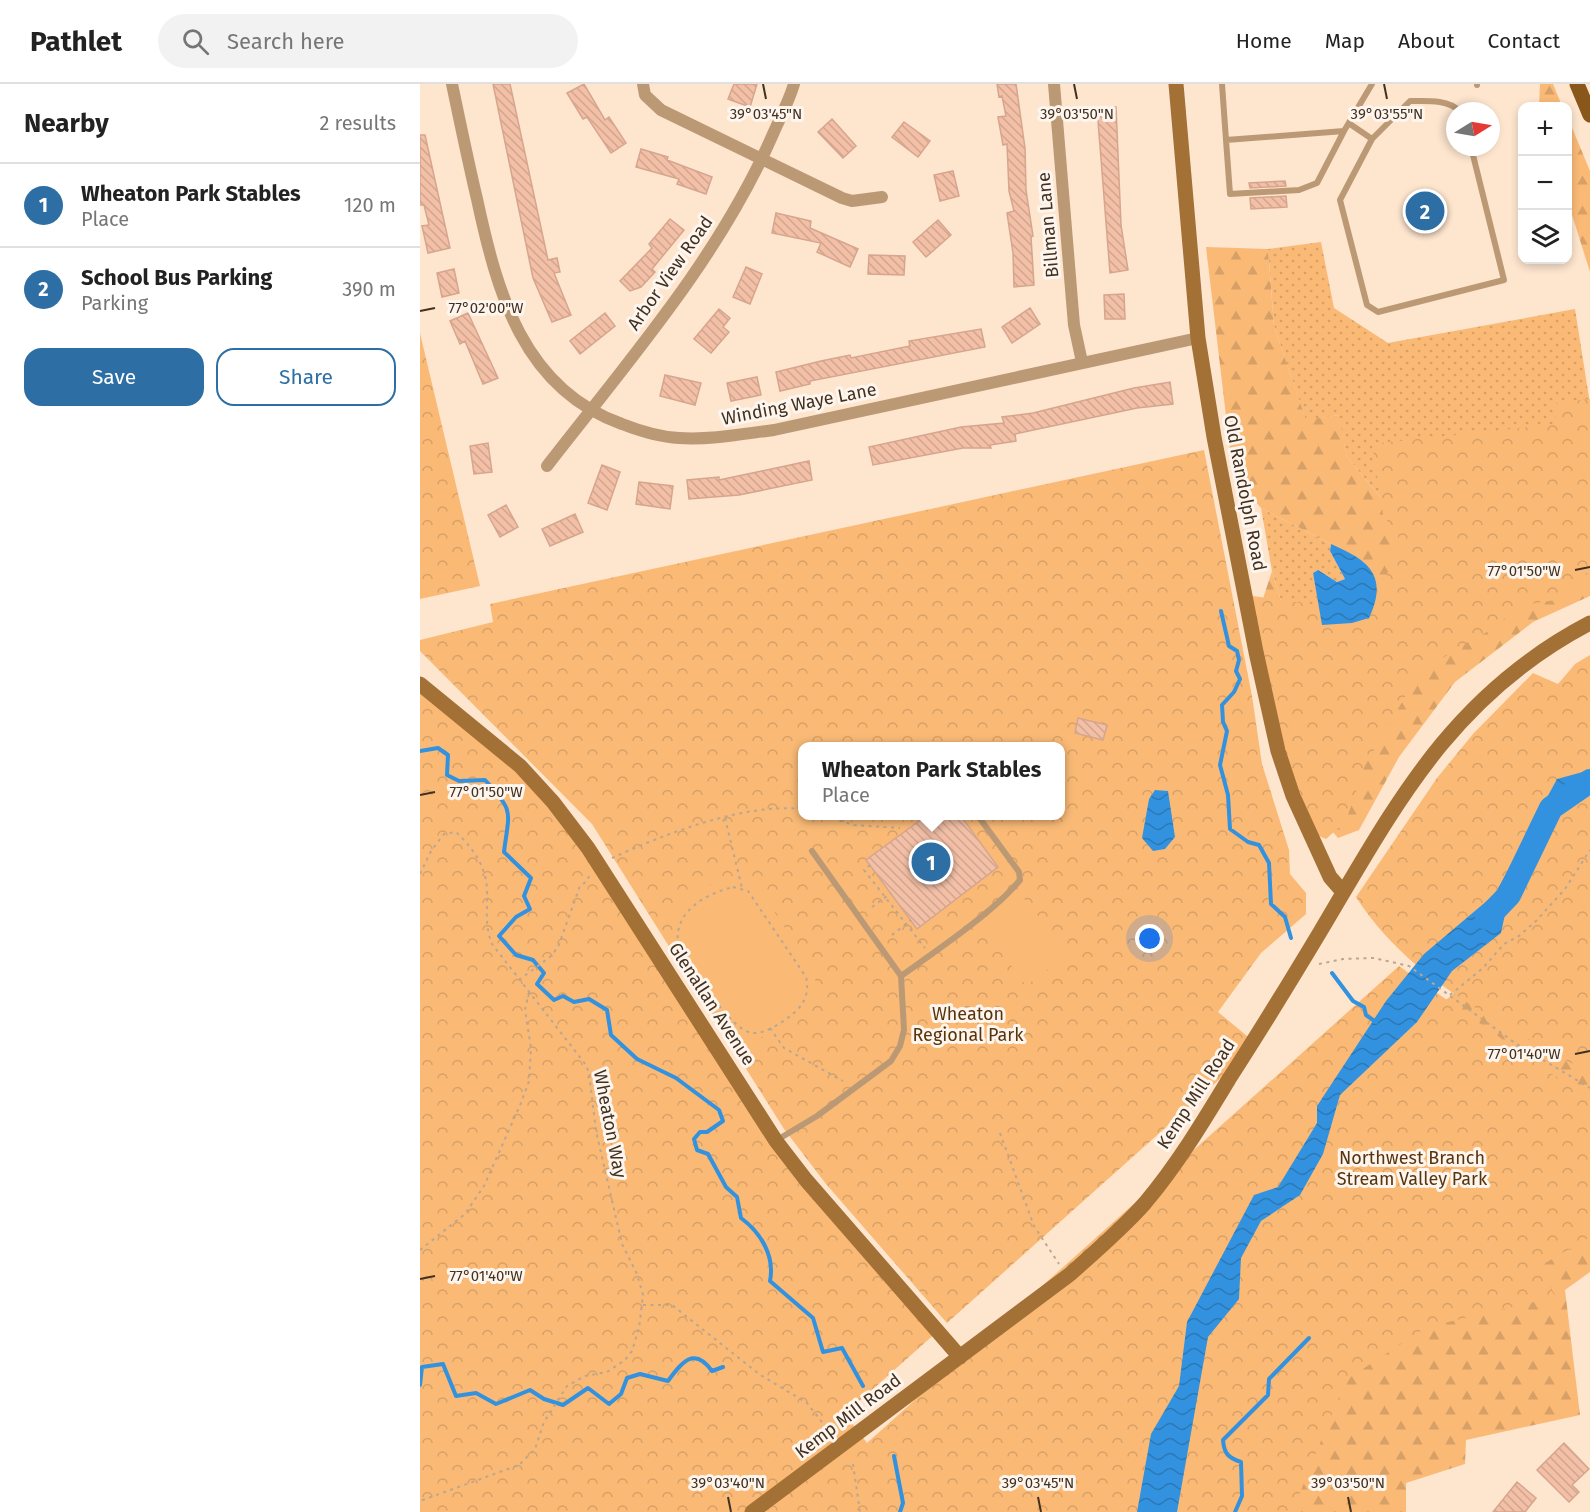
<!DOCTYPE html>
<meta charset="utf-8">
<style>
:root{--surface:#fff;--page:#f2f2f2;--text:#222;--muted:#767676;--line:#e0e0e0;--accent:#2d6ea4}
body{margin:0;font-family:"Fira Sans",sans-serif;background:var(--page);color:var(--text)}
.controls{position:absolute;right:18px;top:18px;display:grid;overflow:hidden;border-radius:12px;box-shadow:0 3px 9px #0003}
.controls button{width:54px;height:54px;display:grid;place-items:center;padding:0;border:0;border-bottom:2px solid var(--line);background:var(--surface);color:var(--text);font:30px sans-serif}
.compass{position:absolute;left:1026px;top:18px;width:54px;height:54px;border-radius:50%;background:var(--surface);box-shadow:0 3px 9px #0003;rotate:79deg}
.you{position:absolute;left:730px;top:855px;width:21px;height:21px;margin:-15px;border:4px solid #fff;border-radius:50%;background:#1a73e8;box-shadow:0 0 0 9px #1a73e833}
.badge{display:grid;place-items:center;width:39px;height:39px;border-radius:50%;background:var(--accent);color:#fff;font-size:20px;font-weight:700}
.pin{position:absolute;translate:-50% -50%;border:3px solid #fff;box-shadow:0 2px 6px #0006}
.popup{position:absolute;left:378px;top:658px;width:267px;height:78px;box-sizing:border-box;display:grid;place-content:center;border-radius:12px;background:var(--surface);filter:drop-shadow(0 2px 4px #0005);font-size:20px;white-space:nowrap;color:var(--muted)}
.popup b{font-size:22px;color:var(--text)}
.popup::after{content:'';position:absolute;left:50%;top:100%;margin-left:-12px;border:12px solid transparent;border-top-color:var(--surface)}
.list{margin:0;padding:0;list-style:none}
h2{display:flex;justify-content:space-between;align-items:center;height:78px;margin:0;padding:0 24px;font-size:26px}
h2 small{font-size:20px;font-weight:400;color:var(--muted)}
.list li{display:grid;grid-template-columns:39px 1fr auto;gap:18px;align-items:center;box-sizing:border-box;height:84px;padding:0 24px;border-top:2px solid var(--line)}
.list b{display:block;font-size:22px;white-space:nowrap}
.list p{margin:0;font-size:20px;white-space:nowrap;color:var(--muted)}
.list em{font-size:20px;font-style:normal;color:var(--muted)}
.actions{display:flex;gap:12px;padding:18px 24px}
.actions a{flex:1;padding:14px 0;border:2px solid var(--accent);border-radius:18px;text-align:center;font-size:21px;color:var(--accent)}
.actions .main{background:var(--accent);color:#fff}
.icon{flex:none;width:33px;height:33px;fill:none;stroke:currentColor;stroke-width:2;stroke-linecap:round;stroke-linejoin:round}
.map{position:relative;flex:none;width:1170px;height:1428px;overflow:hidden}
header{display:flex;align-items:center;gap:36px;box-sizing:border-box;height:84px;padding:0 30px;background:var(--surface);border-bottom:2px solid var(--line)}
header strong{font-size:28px}
nav{display:flex;gap:33px;margin-inline-start:auto;font-size:21px}
.search{width:420px;height:54px;background:var(--page);display:flex;align-items:center;gap:15px;box-sizing:border-box;padding:0 21px;border-radius:33px;color:var(--muted);font-size:22px}
main{display:flex}
aside{flex:1;background:var(--surface)}
.map>svg:first-child{display:block}
.grass{fill:url(#grass-dots)}
.forest{fill:url(#forest-firs)}
.park{fill:url(#park-crowns);fill-rule:evenodd}
.pitch{fill:#faba76}
.water{fill:url(#water-waves)}
.lines{fill:none;stroke-linecap:round;stroke-linejoin:round}
.stream{stroke:#3292df;stroke-width:4}
.river{stroke:#3292df;stroke-width:24}
.building{fill:url(#building-back-hatch);stroke:#d6a58d;stroke-width:1.5}
.path{stroke:#bba692;stroke-width:2;stroke-dasharray:3 4.5;stroke-linecap:butt}
.lane{stroke:#bc9975;stroke-width:6}
.street{stroke:#bc9975;stroke-width:12}
.secondary{stroke:#a37036;stroke-width:15}
.primary{stroke:#885719;stroke-width:15}
.ticks{fill:none;stroke:#403121;stroke-width:2}
.labels{text-anchor:middle;dominant-baseline:central;stroke-width:6;stroke-linejoin:round;paint-order:stroke}
.street-label{font-size:18px;fill:#403121;stroke:#fef6ee}
.park-label{font-size:18px;fill:#56350e;stroke:#fef6ee}
.ticks-label{font-size:15px;text-anchor:middle;fill:#403121;stroke:#fef6ee;stroke-width:6;stroke-linejoin:round;paint-order:stroke}
</style>
<header>
<strong>Pathlet</strong>
<div class="search"><svg class="icon" aria-label="search" viewBox="0 0 24 24"><circle cx="10" cy="10" r="6"/><path d="M15 15l6 6"/></svg>Search here</div>
<nav><a>Home</a><a>Map</a><a>About</a><a>Contact</a></nav>
</header>
<main>
<aside>
<h2>Nearby<small>2 results</small></h2>
<ul class="list">
<li><span class="badge">1</span><div><b>Wheaton Park Stables</b><p>Place</p></div><em>120 m</em></li>
<li><span class="badge">2</span><div><b>School Bus Parking</b><p>Parking</p></div><em>390 m</em></li>
</ul>
<div class="actions"><a class="main">Save</a><a>Share</a></div>
</aside>
<div class="map">
<svg width="1170" height="1428" viewBox="0 0 1170 1428">
<defs>
<pattern id="grass-dots" width="8" height="8" patternUnits="userSpaceOnUse" patternTransform="scale(1.5)"><rect width="8" height="8" fill="#faba76"/><path d="M2 2h.1M6 6h.1" fill="none" stroke="#d7a066" stroke-width="1.8" stroke-linecap="round"/></pattern>
<pattern id="forest-firs" width="22" height="20" patternUnits="userSpaceOnUse" patternTransform="scale(1.5)"><rect width="22" height="20" fill="#faba76"/><path d="M5 1l3.5 6h-7zM16 11l3.5 6h-7z" fill="#d7a066"/></pattern>
<pattern id="park-crowns" width="20" height="18" patternUnits="userSpaceOnUse" patternTransform="scale(1.5)"><rect width="20" height="18" fill="#faba76"/><path d="M2 6a3 3 0 1 1 6 0M12 15a3 3 0 1 1 6 0" fill="none" stroke="#d7a066"/></pattern>
<pattern id="water-waves" width="16" height="10" patternUnits="userSpaceOnUse" patternTransform="scale(1.5)"><rect width="16" height="10" fill="#3292df"/><path d="M0 5q4-4 8 0t8 0" fill="none" stroke="#2c78b4"/></pattern>
<pattern id="building-back-hatch" width="6" height="6" patternUnits="userSpaceOnUse" patternTransform="scale(1.5)"><rect width="6" height="6" fill="#f3c0a7"/><path d="M-1 5l2 2M0 0l6 6M5-1l2 2" fill="none" stroke="#d1a58f"/></pattern>
</defs>
<rect width="100%" height="100%" fill="#fde5ce"/>
<!-- grass -->
<path class="grass" d="M901 158 914 224 968 259 1155 225 1170 320V367L1001 416 1036 459 1037 522 1016 572 964 593 926 597 921 565 873 556 852 487 841 424 911 460 910 467 925 495 917 498 898 486 893 489 903 541 932 539 949 534 958 516 977 520 1005 477 977 433 927 373 918 331 886 337 854 242 848 165Z"/>
<!-- forest -->
<path class="forest" d="M1120 0H1133L1142 22H1119Z
M1148 34 1170 87V188L1148 118Z
M786 163 848 165 854 242 886 336 919 331 927 373 977 433 1006 477 977 520 911 460 841 424 813 391Z
M1170 367V512L1113 538 1035 598 979 673 939 746 918 754 888 719 837 533 852 487 873 556Z
M1170 710V1188L1145 1206 1160 1331 1046 1356 1045 1380 986 1399V1428H757L997 938 1040 905Z"/>
<!-- park -->
<path class="park" d="M0 249 60 502 0 515Z
M1170 315V484L1148 514 1098 522 1073 545 1051 556 999 589 944 683 926 737 906 755 886 747 858 675 826 511 904 522 939 511 966 493 980 456 963 430 952 360 1137 340 1134 319Z
M784 366 832 612 842 680 869 766 870 790 886 809V830L841 869 798 928 838 961 527 1239 406 1100 364 1045 172 740 0 567V556L73 538 70 520ZM382 662H640V732H382Z
M1170 571V990C1085 940 990 898 936 813L1017 694 1053 650 1113 589 1138 600 1155 580Z
M0 604 159 743 354 1052 518 1247 425 1330 447 1359 979 882 1130 989 1170 1012V1153L1120 1182 1135 1213 1007 1243 926 1296 872 1428H0Z"/>
<!-- pitch -->
<path class="pitch" d="M313 794 325 797 340 806 394 888C395 895 397 904 395 911 388 931 358 952 337 954 328 955 319 950 311 945L259 868C255 858 251 847 253 836 258 814 293 797 313 794Z
M602 812 648 869 606 902 564 844Z"/>
<!-- water -->
<path class="water" d="M911 460C948 476 969 491 949 534L932 539 902 541 893 489 898 486 917 498 925 495 910 467Z
M1170 686V710L1145 724 1095 784 1081 849 1032 887 997 938 920 1011 903 1070 880 1111 841 1137 821 1174 819 1215 788 1253 757 1428H717L731 1350 759 1302 767 1238 834 1111 858 1103 897 1039V1022L966 917 1004 870 1075 810 1137 695Z
M735 706 748 707 755 753 745 765 733 767 722 754 729 715Z"/>
<g class="lines">
<!-- stream -->
<path class="stream" d="M801 527 809 562 817 567 819 576 816 587 820 595 814 608 802 621 803 638 807 647 800 681 808 711 810 745 828 758 839 761 849 779 851 820 865 833 871 854
M0 667 18 664 28 671 27 691 39 697 65 696C95 728 89 727 84 768L111 794 104 812 110 825 96 833 79 852 96 871 113 876 124 889 117 900 134 916 143 912 154 918 169 915 187 926 191 951 217 975 256 994 299 1026 303 1037 287 1048H280L274 1055 277 1066 288 1070 306 1103 317 1113 321 1134C341 1149 355 1172 350 1197L393 1234 403 1268 422 1264 443 1302
M912 889 933 917 944 923 946 931 956 938
M0 1301 2 1283 23 1280 36 1312 56 1309 76 1320 110 1306 124 1315 143 1321 168 1304 189 1320 201 1310 207 1294 220 1290 248 1297C262 1278 274 1262 292 1287L303 1283
M474 1372 483 1419 480 1428
M815 1428 822 1412 821 1378C808 1374 804 1369 803 1356L848 1311 849 1295 889 1254"/>
<!-- river -->
<path class="river" d="M1067 834 1089 811 1131 724 1170 697"/>
</g>
<!-- building -->
<path class="building" d="M73 0H90L128 176 137 174 140 188 134 189 151 231 132 238 113 194Z
M164 0 185 36 189 33 206 59 191 69 167 33 163 35 147 9Z
M314 0H337L330 23 308 15Z
M577 0H596L605 64 606 106 613 152 611 153 614 201 594 203 593 169 587 129 594 127 589 107 587 60 583 61 578 33 586 32 582 12 579 13Z
M696 23 701 141 708 186 690 189 677 24Z
M412 35 436 62 423 74 398 48Z
M484 38 510 57 498 73 472 53Z
M0 51H5L30 164 8 169 2 142 9 141 4 121H0Z
M221 65 248 73 247 76 292 93 286 110 257 100 259 95 216 83Z
M533 87 539 112 520 117 514 91Z
M865 97 866 102 830 104 829 99Z
M866 112 867 123 831 125 830 114Z
M356 129 391 137 390 144 438 165 430 183 397 168 401 159 352 149Z
M250 135 264 146 232 185 235 188 221 203 210 207 200 197 232 164 229 160Z
M518 136 531 151 506 173 493 158Z
M449 171 485 172 484 191 448 190Z
M326 183 342 190 330 220 313 213Z
M34 185 39 209 22 213 17 189Z
M704 210 705 235H685L684 211Z
M610 224 620 240 592 259 582 243Z
M299 225 310 234 303 243 309 248 291 269 274 255Z
M48 229 78 294 63 300 45 257 40 260 30 237Z
M185 229 195 242 160 270 150 257Z
M561 245 565 263 390 297V300L360 307 356 288 401 277 430 271 431 274 490 262 489 257Z
M245 291 281 299 275 321 240 312Z
M337 293 341 311 311 317 307 299Z
M750 298 753 320 717 324 595 350 596 357 570 361 571 364H543L453 381 449 363 541 343 584 339 582 333 613 329 714 304Z
M68 359 72 388 54 390 50 362Z
M389 377 392 396 319 411 269 415 267 396 299 393V396Z
M182 381 200 388 187 426 168 419Z
M219 398 253 402 250 425 216 420Z
M86 421 98 443 80 453 68 431Z
M155 430 163 448 130 462 122 445Z
M658 634 687 641 683 656 655 649Z
M506 732H541L578 783 497 845 446 776Z
M1144 1359 1169 1385 1152 1401 1159 1408 1149 1418 1117 1386Z
M1097 1398 1116 1414 1105 1428H1073Z"/>
<g class="lines">
<!-- path -->
<path class="path" d="M405 732 434 741 480 744
M305 734 322 804
M192 774C245 750 323 719 382 725
M450 781 444 786 505 864
M0 790 11 767 24 750 36 748C52 763 66 782 67 805 68 826 64 840 72 860L166 981 169 989 176 1047 202 1160 217 1190 223 1211 219 1244 212 1267 205 1276 187 1288 165 1292 147 1302 124 1338 115 1365 99 1381 0 1417
M313 803 328 807 386 893C390 909 384 922 370 932 362 939 344 950 333 949 308 947 272 880 258 859 254 827 286 810 313 803Z
M452 823 471 809
M472 851 491 836
M899 880 923 875 954 874 989 882 1095 959 1170 1004
M99 896 130 873 138 863 160 802 167 797 169 792
M1030 911 1063 884 1084 860 1099 852 1116 837 1145 805 1170 766
M350 944 364 964 423 997
M580 1049 614 1142 639 1180
M0 1166 45 1130 64 1102 101 1019 109 997 111 964 105 926 109 908
M223 1221H252L339 1290 387 1319 412 1351
M433 1380 440 1428"/>
<!-- lane -->
<path class="lane" d="M802 0 806 56 924 47 952 0
M1057 0V1
M1039 27C1029 15 1005 17 990 17L952 55 920 116 947 221 958 228 1084 196 1051 63
M930 40 952 55
M806 56 810 110 879 106 897 99 924 47
M481 892C516 867 574 828 600 796L599 788 558 732
M357 1056 397 1032 471 977 480 962 484 946 481 892 392 767"/>
<!-- street -->
<path class="street" d="M32 0C40 38 48 77 57 115 77 208 103 305 202 340 220 347 239 353 259 354 291 356 322 350 354 346L778 254
M223 0 225 11 241 26 422 114 432 117 462 113
M634 0 654 241 662 278
M127 382C209 276 299 174 353 50 360 34 369 17 374 0"/>
<!-- secondary -->
<path class="secondary" d="M756 0 778 254 794 353 836 568 858 667 873 712 910 793 923 808
M0 600 100 682 133 718 168 764 356 1057 386 1096 540 1273
M332 1428 649 1191C675 1168 702 1145 725 1119 757 1081 783 1038 809 995 840 947 870 898 900 848 976 720 1032 611 1170 539"/>
<!-- primary -->
<path class="primary" d="M1157 0 1170 31"/>
</g>
<!-- ticks -->
<path class="ticks" d="M343 0 346 15M654 0 657 15M964 0 967 15M0 227 15 224M1155 486 1170 483M0 711 15 708M1155 970 1170 967M0 1195 15 1192M308 1413 311 1428M618 1413 621 1428M928 1413 931 1428"/>
<g class="labels">
<!-- street labels -->
<g class="street-label">
<text transform="translate(628 141) rotate(-95)">Billman Lane</text>
<text transform="translate(250 189) rotate(-55)">Arbor View Road</text>
<text transform="translate(379 320) rotate(-11)">Winding Waye Lane</text>
<text transform="translate(825 409) rotate(79)">Old Randolph Road</text>
<text transform="translate(292 920) rotate(57)">Glenallan Avenue</text>
<text transform="translate(776 1010) rotate(-57)">Kemp Mill Road</text>
<text transform="translate(190 1040) rotate(79)">Wheaton Way</text>
<text transform="translate(428 1332) rotate(-37)">Kemp Mill Road</text>
</g>
<!-- park labels -->
<g class="park-label">
<text x="548" y="930">Wheaton<tspan x="548" dy="21">Regional Park</tspan></text>
<text x="992" y="1074">Northwest Branch<tspan x="992" dy="21">Stream Valley Park</tspan></text>
</g>
</g>
<g class="ticks-label">
<text x="346" y="35">39°03'45"N</text>
<text x="657" y="35">39°03'50"N</text>
<text x="967" y="35">39°03'55"N</text>
<text x="66" y="229">77°02'00"W</text>
<text x="1104" y="492">77°01'50"W</text>
<text x="66" y="713">77°01'50"W</text>
<text x="1104" y="975">77°01'40"W</text>
<text x="66" y="1197">77°01'40"W</text>
<text x="308" y="1404">39°03'40"N</text>
<text x="618" y="1404">39°03'45"N</text>
<text x="928" y="1404">39°03'50"N</text>
</g>
</svg>
<div class="controls">
<button>+</button>
<button>−</button>
<button><svg class="icon" aria-label="layers" viewBox="0 0 24 24"><path d="M12 4l9 5-9 5-9-5zM3 14l9 5 9-5"/></svg></button>
</div>
<svg class="compass" viewBox="-18 -18 36 36"><path d="M0-13l5 13h-10z" fill="#e53935"/><path d="M0 13l5-13h-10z" fill="#767676"/></svg>
<div class="you"></div>
<div class="pin badge" style="left:511px;top:778px">1</div>
<div class="popup"><b>Wheaton Park Stables</b>Place</div>
<div class="pin badge" style="left:1005px;top:127px">2</div>
</div>
</main>
